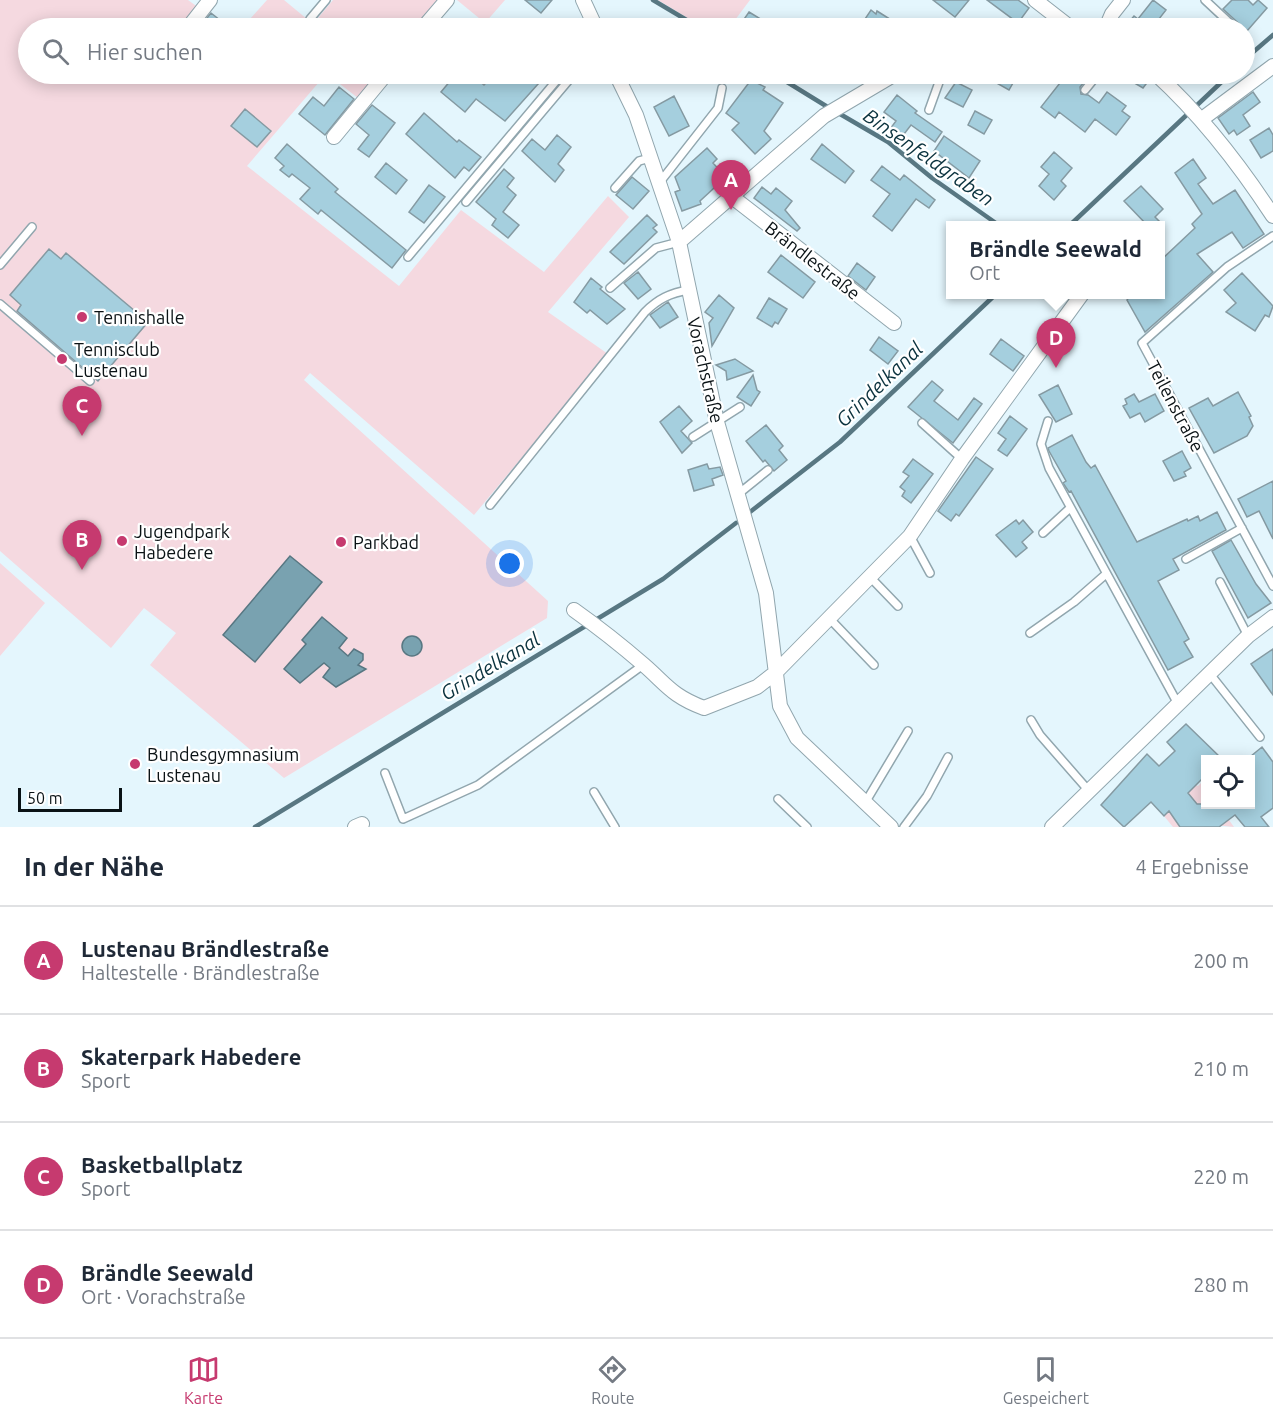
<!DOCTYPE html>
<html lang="de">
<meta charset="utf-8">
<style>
:root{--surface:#fff;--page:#f2f2f3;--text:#1f2937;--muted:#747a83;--line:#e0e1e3;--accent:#c63a6f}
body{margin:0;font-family:Ubuntu,sans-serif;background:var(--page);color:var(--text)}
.controls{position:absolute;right:18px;bottom:18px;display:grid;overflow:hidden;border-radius:0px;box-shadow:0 3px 15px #0003}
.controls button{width:54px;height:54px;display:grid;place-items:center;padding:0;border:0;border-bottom:2px solid var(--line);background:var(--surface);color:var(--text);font:30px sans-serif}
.scale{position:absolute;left:18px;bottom:15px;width:104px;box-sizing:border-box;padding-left:6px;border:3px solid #0a1215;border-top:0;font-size:16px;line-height:21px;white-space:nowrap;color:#0a1215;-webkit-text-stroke:4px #fff;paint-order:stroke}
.you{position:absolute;left:510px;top:564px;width:21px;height:21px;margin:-15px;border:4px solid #fff;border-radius:50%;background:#1a73e8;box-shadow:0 0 0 9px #1a73e833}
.badge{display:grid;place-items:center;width:39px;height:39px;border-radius:50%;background:var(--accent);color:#fff;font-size:20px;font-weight:700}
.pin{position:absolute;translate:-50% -50px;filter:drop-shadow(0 2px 3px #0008)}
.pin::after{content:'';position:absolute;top:32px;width:21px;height:18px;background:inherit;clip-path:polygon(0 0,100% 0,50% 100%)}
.popup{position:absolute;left:946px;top:221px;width:219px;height:78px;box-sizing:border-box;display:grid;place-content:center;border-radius:0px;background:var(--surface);filter:drop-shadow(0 2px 4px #0005);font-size:20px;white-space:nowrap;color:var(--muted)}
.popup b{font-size:22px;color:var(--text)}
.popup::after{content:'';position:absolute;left:50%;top:100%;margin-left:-12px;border:12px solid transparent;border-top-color:var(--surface)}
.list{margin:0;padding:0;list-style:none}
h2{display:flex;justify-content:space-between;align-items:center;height:78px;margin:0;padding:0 24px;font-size:26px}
h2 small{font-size:20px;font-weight:400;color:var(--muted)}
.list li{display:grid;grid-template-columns:39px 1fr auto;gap:18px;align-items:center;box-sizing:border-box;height:108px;padding:0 24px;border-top:2px solid var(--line)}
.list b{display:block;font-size:22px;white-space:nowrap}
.list p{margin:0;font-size:20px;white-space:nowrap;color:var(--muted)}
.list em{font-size:20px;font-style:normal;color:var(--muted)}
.icon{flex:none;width:33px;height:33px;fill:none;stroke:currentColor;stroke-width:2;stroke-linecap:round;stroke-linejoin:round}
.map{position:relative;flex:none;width:1273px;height:827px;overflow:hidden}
.search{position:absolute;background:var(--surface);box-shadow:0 3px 15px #0003;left:18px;right:18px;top:18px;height:66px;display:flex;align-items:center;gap:15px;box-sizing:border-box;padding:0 21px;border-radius:33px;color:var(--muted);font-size:22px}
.sheet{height:510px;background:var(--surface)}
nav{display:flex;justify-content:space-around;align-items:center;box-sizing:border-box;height:84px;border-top:2px solid var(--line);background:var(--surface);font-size:16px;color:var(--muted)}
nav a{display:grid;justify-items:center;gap:3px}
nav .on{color:var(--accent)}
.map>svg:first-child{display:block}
.green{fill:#f5d9e0}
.water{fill:#79a2b0;stroke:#587782;stroke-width:1.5}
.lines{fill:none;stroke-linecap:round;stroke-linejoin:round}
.stream{stroke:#587782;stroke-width:4.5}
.building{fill:#a5cfde;stroke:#859aa2;stroke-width:1.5}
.service-casing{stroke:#91a6ae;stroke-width:10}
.minor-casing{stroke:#91a6ae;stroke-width:16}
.service{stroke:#fff;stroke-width:7}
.minor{stroke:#fff;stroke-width:14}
.poi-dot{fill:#c63a6f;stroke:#fff;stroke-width:2}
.labels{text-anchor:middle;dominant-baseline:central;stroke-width:4.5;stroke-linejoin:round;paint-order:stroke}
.street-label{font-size:18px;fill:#0a1215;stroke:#fff}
.poi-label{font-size:18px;fill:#0a1215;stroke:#fff;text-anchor:start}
.water-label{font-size:20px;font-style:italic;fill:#0a323e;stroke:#fff}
</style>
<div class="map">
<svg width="1273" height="827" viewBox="0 0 1273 827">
<rect width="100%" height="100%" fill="#e4f6fd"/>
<!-- green -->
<path class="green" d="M0 0H188L199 8 182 28H28V74H326L247 166 399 286 461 210 544 272 608 196 629 217 548 312 608 354 474 515 310 373 304 380 548 601 547 618 284 778 150 665 176 633 144 608 111 648 0 551Z
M267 0H284L313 24 333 0H440L416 28H242Z
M457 0H505L485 23Z
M658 0H750L729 28H704Z
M327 74H378L358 98Z
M0 563 45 603 0 656Z
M1205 779 1206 804 1221 809 1234 827 1176 821 1180 827H1173L1164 816 1196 785 1198 786Z"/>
<!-- water -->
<path class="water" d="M290 556 322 582 255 662 223 635Z
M322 617 347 638 339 648 348 656 354 649 363 654V660L358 665 366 669 336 687 323 677 330 668 324 663 300 683 284 669 306 644 302 640Z
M402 646a10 10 0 1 1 20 0a10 10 0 1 1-20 0Z"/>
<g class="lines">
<!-- stream -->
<path class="stream" d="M653 0 700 28
M1244 60 1273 35
M774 74 826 106
M840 114 888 142 932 178 1000 226
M1069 226 1230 74
M750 512 840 442 996 294
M255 827 663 579 736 523"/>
</g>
<!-- building -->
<path class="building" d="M525 0H552L541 13Z
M933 0H969L955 17Z
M987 0H1018L1029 8 1018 23Z
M1153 0 1166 10 1152 28H1124L1134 16 1138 19Z
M1232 0H1248L1253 5 1258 0 1267 8 1247 31 1223 9Z
M871 10 876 14 877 11 904 28H859Z
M749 12 775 28H738Z
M211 13 230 28H199Z
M456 74H471L484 85 494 74H547L505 121 476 99 465 112 441 92Z
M997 74H1018L1009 90 993 81Z
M1067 74H1091L1080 87 1081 94 1088 95 1099 103 1107 92 1126 106 1122 111 1130 117 1116 135 1095 119 1085 132 1059 112 1055 118 1041 107Z
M1119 74H1142L1149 80 1143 88Z
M751 80 765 87 763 90 783 103 764 131 771 139 755 154 732 130 739 123 726 113Z
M956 82 972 90 963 107 945 98Z
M339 87 354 99 325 135 299 114 313 97 324 106Z
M1253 92 1260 102 1243 115 1250 126 1237 135 1234 130 1229 134 1218 118Z
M897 95 917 111 915 113 942 132 935 142 911 125 901 138 890 129 896 121 884 112Z
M674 96 689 126 669 136 654 107Z
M372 105 395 123 369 157 358 149 369 135 356 124Z
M245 109 271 131 257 147 231 126Z
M975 111 992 120 984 134 968 125Z
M424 113 457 142 459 140 481 157 469 171 464 167 455 178 406 134Z
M1269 128 1273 135V151L1261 158 1250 140Z
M557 135 571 147 558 164 564 170 555 182 522 151 532 139 545 150Z
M944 136 980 161 969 178 934 151Z
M287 144 338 189 335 192 406 250 392 268 321 210 318 214 300 199 310 188 292 174 289 177 280 170 284 166 275 158Z
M822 144 854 171 845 183 811 159Z
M707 148 717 159 713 163 726 177 700 201 701 204 682 211 675 192 680 190 675 177Z
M1054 152 1072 168 1061 181 1066 186 1054 200 1039 186 1049 174 1041 167Z
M1193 159 1206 178 1198 184 1213 204 1235 190 1264 234 1243 248 1232 232 1197 254 1213 272 1145 332 1127 300 1131 294H1161V260L1195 228 1192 224 1202 214 1175 173Z
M386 163 407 180 396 194 375 177Z
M882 166 900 180 904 175 935 200 929 208 916 199 892 231 873 216 890 194 871 180Z
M504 169 514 178 507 187 516 195 503 212 519 225 508 238 492 225 496 219 476 202Z
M632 177 649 191 633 209 616 195Z
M429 185 445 197 424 223 409 212Z
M1141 186 1163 209 1155 217 1163 225H1147L1124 201Z
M762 187 771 194 776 188 792 201 785 210 800 228 797 231 754 198Z
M647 215 657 225 653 228 657 232 624 264 610 252Z
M49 249 61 259 66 253 148 322 98 381 17 311 21 305 10 295Z
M781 255 815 282 803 298 768 272Z
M857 263 875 277 866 290 848 276Z
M638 272 651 289 638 299 624 283Z
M1242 273 1273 306 1269 317 1265 315 1255 331 1226 312 1236 303 1224 290Z
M591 278 602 287 600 289 625 309 607 324 590 310 587 313 574 302Z
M719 295 734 308 712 346 709 323 713 318 705 312Z
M769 298 787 309 778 324 775 322 772 327 757 318Z
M668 302 678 317 660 328 650 315Z
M879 337 898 351 888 364 870 350Z
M1001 339 1024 356 1013 371 990 354Z
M735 359 753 371 727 380 726 371 716 365Z
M753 375 757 390 760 392 751 406 737 397Z
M932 381 943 390 934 401 958 420 974 398 982 404 953 443 908 407Z
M1058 385 1072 414 1056 422 1039 395Z
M1238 392 1251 416 1249 417 1253 426 1247 436 1214 453 1189 408 1208 398 1213 406Z
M1134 394 1139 402 1155 394 1164 411 1145 422 1140 413 1130 418 1123 406 1127 404 1125 399Z
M679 406 692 421 681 431 692 443 682 453 660 422Z
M1010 416 1027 429 1007 456 998 450 1006 439 998 433Z
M766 425 783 446 779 450 787 460 774 471 765 460 763 462 746 441Z
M1072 435 1086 462 1091 468 1095 465 1137 542 1187 519 1188 521 1198 516 1200 521 1217 512 1226 530 1173 559 1179 570 1158 581 1189 639 1184 642 1193 657 1168 670 1071 491 1069 492 1063 483 1066 481 1049 451 1048 448Z
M1182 451 1191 468 1184 472 1186 476 1174 481 1163 461Z
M976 457 993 469 959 516 956 514 951 521 938 511Z
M913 459 933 474 911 503 902 496 905 491 900 487 909 476 903 472Z
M707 464 709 469 720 467 723 475 712 479 714 485 694 491 688 470Z
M1273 481V539L1259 511 1247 517 1238 499Z
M1016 520 1019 524 1023 520 1033 532 1022 542 1027 548 1016 557 996 535Z
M1231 540 1256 584 1271 603 1248 618 1212 551Z
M1273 649V695L1251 664Z
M1186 724 1222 759H1206V775L1188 793 1197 804H1251V756L1262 747 1273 762V808L1261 817 1269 827H1245L1235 815 1219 827H1180L1169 811 1164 816 1151 802 1124 827 1101 805 1147 754 1159 766 1175 751 1167 742Z"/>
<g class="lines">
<defs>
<path id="service" d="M1205 0 1235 28
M310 19 326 0
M990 76 991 74
M1085 90 1098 74
M929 110 942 74
M660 182 718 108 722 88
M615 188 639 161 650 158
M466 202 574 74
M1273 236 1227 267 1142 343 1273 586
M408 257 562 74
M0 265 32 227
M610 288 656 248 679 242
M0 304 90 381
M1048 421 1041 444 1049 468 1178 704
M922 423 962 459
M693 437 740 407
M737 495 768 470
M490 505 645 312C658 299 670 293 689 290
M1043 533 1070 508
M910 536 930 573
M1186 559 1242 528
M871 578 898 606
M1220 582 1248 636
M830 619 874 665
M1030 633 1074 602 1106 574
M1210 674 1260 737
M1031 720 1040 735 1089 791
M385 773 403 819 478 785 643 665
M594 792 615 827
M778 799 807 827
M865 803 908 731
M904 827 927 796 948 757"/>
<path id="minor" d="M583 0 596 28
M1035 0 1071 28
M188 28 210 0
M423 28 447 0
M1106 28 1112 14 1123 0
M616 74 636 115 679 242 717 422 766 593 780 706 797 738 891 827
M1156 74C1202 116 1239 164 1273 216
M1202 119 1273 66
M334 137 386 74
M731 196 894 323
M679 242 824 116 895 74
M574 610C598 627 622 646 644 665 667 685 672 696 704 708L757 687 775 673 910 536 962 459 1082 294
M355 827 362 824
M1052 827 1248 636 1273 617"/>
</defs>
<!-- service casing -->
<use href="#service" class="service-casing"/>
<!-- minor casing -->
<use href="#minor" class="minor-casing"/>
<!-- service -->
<use href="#service" class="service"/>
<!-- minor -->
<use href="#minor" class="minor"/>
</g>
<!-- markers -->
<g class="poi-dot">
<circle cx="82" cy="317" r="6"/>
<circle cx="62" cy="359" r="6"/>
<circle cx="122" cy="541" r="6"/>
<circle cx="341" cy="542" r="6"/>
<circle cx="135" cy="764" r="6"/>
</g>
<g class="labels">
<!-- street labels -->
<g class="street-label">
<text transform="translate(813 260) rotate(38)">Brändlestraße</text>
<text transform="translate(706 370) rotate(77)">Vorachstraße</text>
<text transform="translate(1176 406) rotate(62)">Teilenstraße</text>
</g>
<!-- poi labels -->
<g class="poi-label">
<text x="94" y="317">Tennishalle</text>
<text x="74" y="349">Tennisclub<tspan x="74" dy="21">Lustenau</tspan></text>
<text x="134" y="531">Jugendpark<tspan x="134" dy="21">Habedere</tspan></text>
<text x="353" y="542">Parkbad</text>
<text x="147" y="754">Bundesgymnasium<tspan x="147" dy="21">Lustenau</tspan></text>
</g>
<!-- water labels -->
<g class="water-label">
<text transform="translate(929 157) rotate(35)">Binsenfeldgraben</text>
<text transform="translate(879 384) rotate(-44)">Grindelkanal</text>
<text transform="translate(490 666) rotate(-31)">Grindelkanal</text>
</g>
</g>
</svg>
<div class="controls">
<button><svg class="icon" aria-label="locate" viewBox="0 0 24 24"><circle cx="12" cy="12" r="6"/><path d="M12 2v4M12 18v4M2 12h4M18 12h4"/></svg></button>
</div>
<div class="scale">50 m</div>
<div class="you"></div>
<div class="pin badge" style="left:731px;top:210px">A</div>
<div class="pin badge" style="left:82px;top:570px">B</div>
<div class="pin badge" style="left:82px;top:436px">C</div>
<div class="pin badge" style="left:1056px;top:368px">D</div>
<div class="popup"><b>Brändle Seewald</b>Ort</div>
<div class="search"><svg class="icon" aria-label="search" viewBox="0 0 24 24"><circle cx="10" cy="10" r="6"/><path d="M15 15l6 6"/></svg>Hier suchen</div>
</div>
<section class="sheet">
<h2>In der Nähe<small>4 Ergebnisse</small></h2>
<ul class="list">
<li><span class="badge">A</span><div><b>Lustenau Brändlestraße</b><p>Haltestelle · Brändlestraße</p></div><em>200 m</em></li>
<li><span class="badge">B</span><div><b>Skaterpark Habedere</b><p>Sport</p></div><em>210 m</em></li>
<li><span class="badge">C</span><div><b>Basketballplatz</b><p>Sport</p></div><em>220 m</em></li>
<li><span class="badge">D</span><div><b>Brändle Seewald</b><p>Ort · Vorachstraße</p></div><em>280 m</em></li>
</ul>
</section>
<nav>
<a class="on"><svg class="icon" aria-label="map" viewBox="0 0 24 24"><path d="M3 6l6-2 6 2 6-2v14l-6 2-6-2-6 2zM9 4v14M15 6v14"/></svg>Karte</a>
<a><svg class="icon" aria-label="directions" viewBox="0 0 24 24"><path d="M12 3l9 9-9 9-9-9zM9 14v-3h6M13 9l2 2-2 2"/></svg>Route</a>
<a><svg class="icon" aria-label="saved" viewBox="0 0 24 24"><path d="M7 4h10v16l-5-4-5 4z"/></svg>Gespeichert</a>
</nav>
